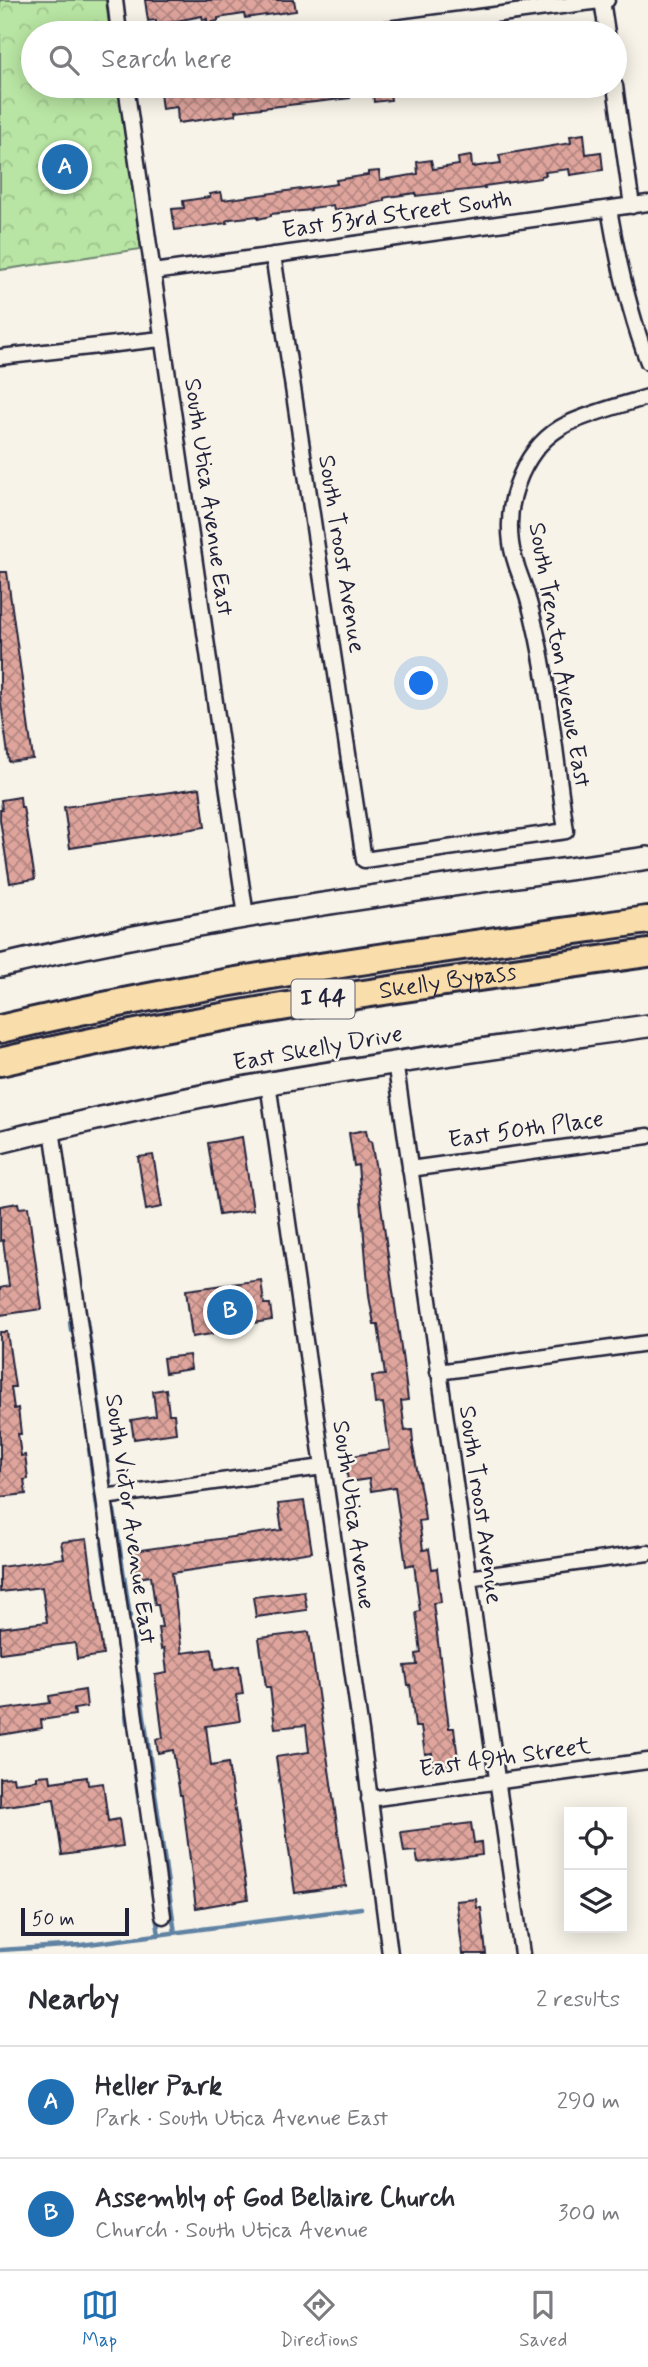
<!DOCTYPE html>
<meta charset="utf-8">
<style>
:root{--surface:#fff;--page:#f7f7f7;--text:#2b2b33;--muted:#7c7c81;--line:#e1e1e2;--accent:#1f6fb2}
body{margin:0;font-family:Mynerve,sans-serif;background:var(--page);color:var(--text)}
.controls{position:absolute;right:21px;bottom:21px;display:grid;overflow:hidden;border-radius:0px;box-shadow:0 4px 18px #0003}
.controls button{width:63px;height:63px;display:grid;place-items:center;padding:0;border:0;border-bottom:2px solid var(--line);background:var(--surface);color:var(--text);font:35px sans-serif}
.scale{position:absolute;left:21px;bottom:18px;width:108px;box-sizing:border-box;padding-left:7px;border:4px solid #22223b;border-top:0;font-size:19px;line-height:24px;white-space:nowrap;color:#22223b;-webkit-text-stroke:5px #f7f3e8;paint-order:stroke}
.you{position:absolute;left:422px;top:684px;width:24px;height:24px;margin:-18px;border:5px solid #fff;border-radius:50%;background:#1a73e8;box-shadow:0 0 0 10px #1a73e833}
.badge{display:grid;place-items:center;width:46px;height:46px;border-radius:50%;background:var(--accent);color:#fff;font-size:23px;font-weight:700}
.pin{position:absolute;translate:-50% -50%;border:4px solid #fff;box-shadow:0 2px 7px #0006}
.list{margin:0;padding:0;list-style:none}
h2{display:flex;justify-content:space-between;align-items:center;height:91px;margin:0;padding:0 28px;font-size:30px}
h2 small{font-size:23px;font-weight:400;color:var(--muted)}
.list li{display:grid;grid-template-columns:46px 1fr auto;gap:21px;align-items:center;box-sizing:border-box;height:112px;padding:0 28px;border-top:2px solid var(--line)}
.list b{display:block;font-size:26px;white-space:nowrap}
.list p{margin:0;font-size:23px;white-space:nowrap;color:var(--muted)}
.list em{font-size:23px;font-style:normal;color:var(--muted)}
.icon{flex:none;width:38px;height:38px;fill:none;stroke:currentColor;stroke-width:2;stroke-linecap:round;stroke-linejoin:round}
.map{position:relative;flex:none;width:648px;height:1954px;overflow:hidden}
.search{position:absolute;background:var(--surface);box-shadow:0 4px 18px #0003;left:21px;right:21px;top:21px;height:77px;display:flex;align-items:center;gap:18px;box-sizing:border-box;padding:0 24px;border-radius:38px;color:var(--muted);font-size:26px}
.sheet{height:315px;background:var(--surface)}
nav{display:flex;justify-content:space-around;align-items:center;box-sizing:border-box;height:98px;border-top:2px solid var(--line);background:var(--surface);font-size:19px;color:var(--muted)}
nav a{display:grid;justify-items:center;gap:4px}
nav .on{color:var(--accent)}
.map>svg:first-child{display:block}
.forest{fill:url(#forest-crowns);stroke:#6d846f;stroke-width:2}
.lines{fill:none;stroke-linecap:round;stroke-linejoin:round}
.stream{stroke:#6083a3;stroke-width:4.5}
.building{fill:url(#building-cross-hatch);stroke:#22223b;stroke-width:2}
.minor-casing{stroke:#22223b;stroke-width:19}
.secondary-casing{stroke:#22223b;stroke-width:26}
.motorway-casing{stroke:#22223b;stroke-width:32}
.minor{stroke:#f7f3e8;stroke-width:14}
.secondary{stroke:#f7f3e8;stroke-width:21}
.motorway{stroke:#f9deab;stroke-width:26}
.labels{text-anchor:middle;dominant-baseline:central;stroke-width:5;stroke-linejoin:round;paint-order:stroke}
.shield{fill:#f7f3e8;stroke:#62616f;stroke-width:2}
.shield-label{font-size:23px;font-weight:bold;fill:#22223b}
.street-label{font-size:24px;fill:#22223b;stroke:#f7f3e8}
</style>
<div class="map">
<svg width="648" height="1954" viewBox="0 0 648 1954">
<defs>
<pattern id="forest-crowns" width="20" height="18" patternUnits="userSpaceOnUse" patternTransform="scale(1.75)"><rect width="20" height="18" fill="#b8e5a3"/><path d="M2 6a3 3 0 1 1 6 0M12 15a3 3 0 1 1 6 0" fill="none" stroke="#9ec48d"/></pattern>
<pattern id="building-cross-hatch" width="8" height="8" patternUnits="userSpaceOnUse" patternTransform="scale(1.75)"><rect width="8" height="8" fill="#dfa59d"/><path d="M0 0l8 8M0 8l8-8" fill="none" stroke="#b48681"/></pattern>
</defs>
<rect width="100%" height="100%" fill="#f7f3e8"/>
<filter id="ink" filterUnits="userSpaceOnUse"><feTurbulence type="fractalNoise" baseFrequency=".0143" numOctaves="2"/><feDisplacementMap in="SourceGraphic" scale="14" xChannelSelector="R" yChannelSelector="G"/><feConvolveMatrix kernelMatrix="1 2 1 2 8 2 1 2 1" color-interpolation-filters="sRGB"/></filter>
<g filter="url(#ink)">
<!-- forest -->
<path class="forest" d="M0 0H106L110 33H33V86H118L141 249 0 270Z"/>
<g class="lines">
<!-- stream -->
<path class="stream" d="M87 1321 110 1481
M70 1322 71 1330
M76 1352 87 1431
M89 1449 98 1514
M114 1510 130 1616
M102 1543 118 1648
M131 1628 136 1662
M121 1673 127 1723
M138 1674 175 1933
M133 1758 139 1803
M142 1820 149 1867
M156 1916 159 1935
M0 1950 81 1945 361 1908"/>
</g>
<!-- building -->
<path class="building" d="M145 0H294L296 11 245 18 244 14 218 18V21L207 23V19L203 20 202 16 156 25V20L148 21Z
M215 86 216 94 253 89 252 86H268V88L349 86 350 98 235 111 236 115 178 123 177 107 162 109 160 93Z
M372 86H389L391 100 374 102Z
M584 134 586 154 601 152 603 170 570 175 569 169 545 172 546 175 541 176V178L484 186 485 188 416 196V193L388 197 384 198V201L366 205 334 210 333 205 311 208V210L271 214V216L258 219V216L230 219 226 221 227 223 175 230 172 209 184 208 183 201 210 197V194L221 192 223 200 337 184 336 180 368 175V172L379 171 380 180 406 176 418 174 417 162 431 160 433 169 459 165 458 158 471 156 472 167 501 163 499 155 571 143 570 136Z
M0 572H7L33 759 9 762 0 696Z
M200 788 205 827 70 848 64 807Z
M20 797 21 807H23L35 879 10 883 0 820V810H2L1 800Z
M366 1130 368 1141H371L376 1170 403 1362 408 1400 401 1401 405 1431 412 1430 413 1442H412L423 1503 425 1520 419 1521 423 1550 429 1549 432 1569 437 1568 441 1602 433 1603 449 1728H454L459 1766 434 1769 432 1753 425 1754 421 1727H415L410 1685H408L405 1666 417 1665 416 1654 421 1653 416 1612 420 1611 414 1564 406 1566 395 1487 371 1491 369 1479 348 1482 345 1457 390 1450 383 1403 375 1404 372 1376 385 1375 378 1324H374L369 1296 358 1165 354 1166 349 1133Z
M242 1137 253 1210 219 1215 208 1143Z
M153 1155 162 1207 146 1210 138 1157Z
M18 1203 19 1208 28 1207 42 1309 0 1315V1288L9 1286 3 1240 0 1241V1206Z
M261 1280 264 1304H270L272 1320 212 1330V1334L192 1337 186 1290Z
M0 1332H7L15 1387H11L14 1409 18 1408 21 1434H18L21 1456 25 1455 28 1479 24 1480 26 1494 0 1497Z
M189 1355 191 1369 165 1373 163 1358Z
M166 1389 169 1414H174L176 1433 134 1439 131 1420 156 1416 153 1391Z
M304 1501 312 1552 172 1573 182 1653 212 1649 215 1670 239 1666 243 1694 236 1695 240 1721 206 1726 211 1766 228 1763 248 1899 196 1908 182 1795H180L173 1750 158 1753 156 1739 163 1738 155 1675 167 1673 164 1648 161 1649 158 1628 162 1627 158 1605H155L151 1576 137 1578 133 1551 282 1530 278 1504Z
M87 1539 103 1655 77 1659 75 1643 0 1653V1628L47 1622 42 1587 0 1592V1567L64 1558 61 1542Z
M304 1591 307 1610 256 1617 253 1597Z
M309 1632 346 1886 295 1893 276 1757 309 1752 306 1725 275 1728 270 1687H266L259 1638Z
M85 1690 87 1707 74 1709 75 1715 41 1720 42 1728 0 1735V1710L50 1703 49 1696Z
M50 1775 51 1782 87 1777 88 1785 103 1783 108 1821 119 1819 123 1846 62 1855 54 1799 0 1807V1778L13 1777 14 1783 37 1780V1776Z
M471 1823 474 1843 481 1842 482 1855 418 1863 416 1851 404 1852 401 1832Z
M476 1899 477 1908H481L486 1954H463L456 1901Z"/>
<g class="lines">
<defs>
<path id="minor" d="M115 0 119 33
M602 0 607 33
M357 33 607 0
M126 86 246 916
M615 86 632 206
M609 209C618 262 629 312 648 362
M273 255 364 860 566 831C557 768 551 703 538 640 535 627 532 612 528 599 523 580 513 562 511 543 505 498 525 445 567 424 593 412 621 405 648 397
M153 272 648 203
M0 357 161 339
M395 1061 522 1954
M268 1083 362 1738 390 1954
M52 1129 163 1916
M410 1169 648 1136
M438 1372 648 1343
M104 1497 323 1467
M468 1578 648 1553
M369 1799 648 1761"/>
<path id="secondary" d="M0 966C213 915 431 888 648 858
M0 1142C89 1120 179 1099 270 1083 395 1061 522 1044 648 1026"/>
<g id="motorway">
<path d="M0 1029C214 978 431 950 648 920"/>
<path id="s1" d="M0 1062C214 1012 431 984 648 953"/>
</g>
</defs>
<!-- minor casing -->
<use href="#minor" class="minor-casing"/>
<!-- secondary casing -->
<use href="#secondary" class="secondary-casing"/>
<!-- motorway casing -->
<use href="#motorway" class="motorway-casing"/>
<!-- minor -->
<use href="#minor" class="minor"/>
<!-- secondary -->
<use href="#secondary" class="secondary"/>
<!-- motorway -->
<use href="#motorway" class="motorway"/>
</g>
</g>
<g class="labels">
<!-- shield labels -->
<rect class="shield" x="291.5" y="979.5" width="63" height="39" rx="5"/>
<g class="shield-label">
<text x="323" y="999">I 44</text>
</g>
<!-- street labels -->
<g class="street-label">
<text transform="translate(397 215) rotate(-8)">East 53rd Street South</text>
<text transform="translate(208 497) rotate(82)">South Utica Avenue East</text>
<text transform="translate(341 554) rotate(81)">South Troost Avenue</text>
<text transform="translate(559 655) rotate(80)">South Trenton Avenue East</text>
<text stroke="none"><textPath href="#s1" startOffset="455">Skelly Bypass</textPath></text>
<text transform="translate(318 1049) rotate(-10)">East Skelly Drive</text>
<text transform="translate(526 1130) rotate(-8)">East 50th Place</text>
<text transform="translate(480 1505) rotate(82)">South Troost Avenue</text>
<text transform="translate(353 1515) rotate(82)">South Utica Avenue</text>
<text transform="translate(130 1519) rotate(82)">South Victor Avenue East</text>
<text transform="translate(505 1758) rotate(-8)">East 49th Street</text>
</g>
</g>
</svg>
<div class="controls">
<button><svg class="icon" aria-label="locate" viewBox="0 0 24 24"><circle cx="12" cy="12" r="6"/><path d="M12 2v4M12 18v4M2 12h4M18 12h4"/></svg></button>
<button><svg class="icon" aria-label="layers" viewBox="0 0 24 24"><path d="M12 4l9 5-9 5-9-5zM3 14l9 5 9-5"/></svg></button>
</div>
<div class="scale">50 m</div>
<div class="you"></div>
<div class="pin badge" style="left:65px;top:167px">A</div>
<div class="pin badge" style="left:230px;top:1312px">B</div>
<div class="search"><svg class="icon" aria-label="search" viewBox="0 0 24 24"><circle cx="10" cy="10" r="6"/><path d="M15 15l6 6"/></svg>Search here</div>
</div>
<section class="sheet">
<h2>Nearby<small>2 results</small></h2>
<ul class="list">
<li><span class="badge">A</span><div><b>Heller Park</b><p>Park · South Utica Avenue East</p></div><em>290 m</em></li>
<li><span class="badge">B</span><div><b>Assembly of God Bellaire Church</b><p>Church · South Utica Avenue</p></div><em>300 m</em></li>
</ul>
</section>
<nav>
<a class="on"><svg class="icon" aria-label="map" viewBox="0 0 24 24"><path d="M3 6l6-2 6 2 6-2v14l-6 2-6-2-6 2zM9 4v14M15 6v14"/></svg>Map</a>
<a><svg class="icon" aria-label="directions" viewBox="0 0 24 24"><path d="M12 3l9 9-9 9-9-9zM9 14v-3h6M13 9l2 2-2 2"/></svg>Directions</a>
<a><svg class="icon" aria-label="saved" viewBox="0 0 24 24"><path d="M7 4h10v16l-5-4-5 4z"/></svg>Saved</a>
</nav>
